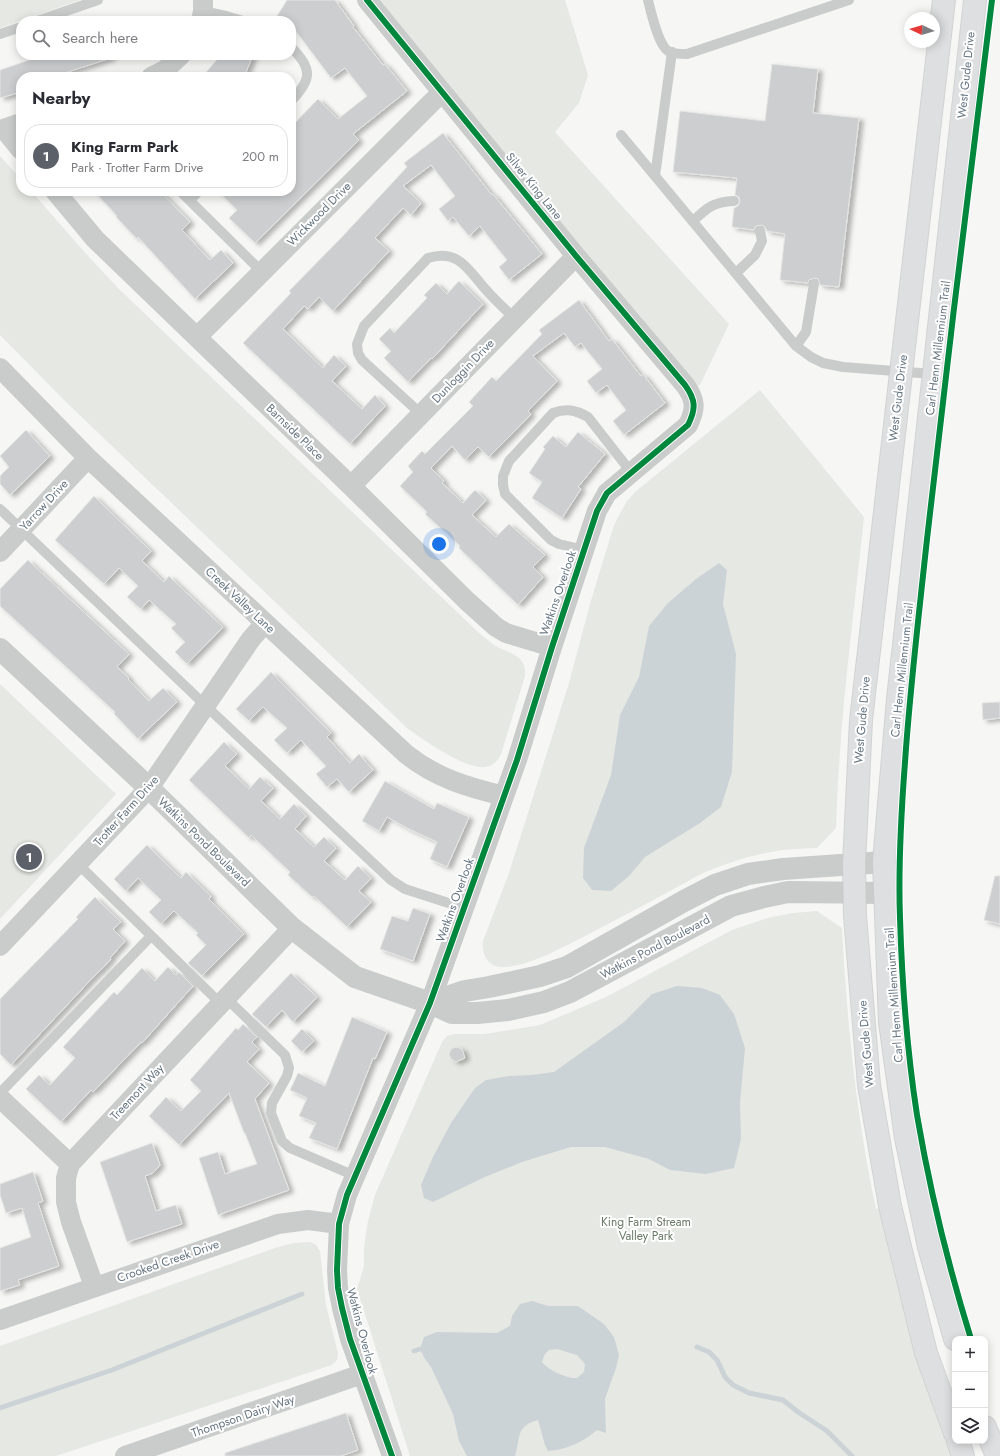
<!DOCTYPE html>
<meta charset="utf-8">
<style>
:root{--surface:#fff;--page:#f7f7f7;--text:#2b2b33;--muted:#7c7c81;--line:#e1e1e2;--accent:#5c6169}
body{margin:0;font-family:Jost,sans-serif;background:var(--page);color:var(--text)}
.controls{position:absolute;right:12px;bottom:12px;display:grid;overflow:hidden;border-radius:8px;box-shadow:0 2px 10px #0003}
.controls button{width:36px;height:36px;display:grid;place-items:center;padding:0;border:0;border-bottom:1px solid var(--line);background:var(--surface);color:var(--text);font:20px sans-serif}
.compass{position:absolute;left:904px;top:12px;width:36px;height:36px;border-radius:50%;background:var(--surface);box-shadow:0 2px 10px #0003;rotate:274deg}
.you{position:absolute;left:439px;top:544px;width:14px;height:14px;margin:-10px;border:3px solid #fff;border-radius:50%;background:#1a73e8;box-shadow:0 0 0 6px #1a73e833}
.badge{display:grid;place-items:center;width:26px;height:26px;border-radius:50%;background:var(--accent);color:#fff;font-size:13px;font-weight:700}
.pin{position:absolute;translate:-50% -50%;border:2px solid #fff;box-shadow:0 1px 4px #0006}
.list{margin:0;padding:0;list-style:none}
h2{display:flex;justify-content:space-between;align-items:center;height:52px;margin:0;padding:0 16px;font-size:17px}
h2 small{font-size:13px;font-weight:400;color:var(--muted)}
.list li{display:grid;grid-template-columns:26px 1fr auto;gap:12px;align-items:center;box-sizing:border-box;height:64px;margin:0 8px 8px;padding:0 8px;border:1px solid var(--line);border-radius:16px}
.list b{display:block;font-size:15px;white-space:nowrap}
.list p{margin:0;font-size:13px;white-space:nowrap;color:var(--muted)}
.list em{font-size:13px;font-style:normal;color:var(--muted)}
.icon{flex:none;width:22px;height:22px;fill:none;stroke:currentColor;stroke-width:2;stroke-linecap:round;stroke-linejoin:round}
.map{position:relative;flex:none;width:1000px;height:1456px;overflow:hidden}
.search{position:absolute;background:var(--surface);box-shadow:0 2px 10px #0003;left:16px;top:16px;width:280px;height:44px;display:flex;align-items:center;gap:10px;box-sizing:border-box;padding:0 14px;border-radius:16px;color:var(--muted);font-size:15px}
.panel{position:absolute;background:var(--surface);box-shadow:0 2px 10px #0003;left:16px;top:72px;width:280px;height:124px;border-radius:16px}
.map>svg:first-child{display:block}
.green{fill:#e6e8e3}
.water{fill:#ccd3d6;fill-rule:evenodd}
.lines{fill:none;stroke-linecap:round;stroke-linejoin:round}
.stream{stroke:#ccd3d6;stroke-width:5}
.building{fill:#cdcecf;stroke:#e5e5e4;filter:url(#shadow)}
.secondary-casing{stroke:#d2d2d3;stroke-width:24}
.service{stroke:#cacccc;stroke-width:10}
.minor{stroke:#cacccc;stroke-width:20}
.tertiary{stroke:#cacccc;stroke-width:22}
.secondary{stroke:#dedfe0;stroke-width:22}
.cycleway-casing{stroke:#fff;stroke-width:8}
.cycleway{stroke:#00873e;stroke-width:6}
.labels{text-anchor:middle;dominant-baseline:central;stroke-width:4;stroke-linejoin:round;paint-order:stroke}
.street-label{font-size:12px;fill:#677683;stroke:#fff}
.park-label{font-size:12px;fill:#6a7a66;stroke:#fff}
</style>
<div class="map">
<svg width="1000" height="1456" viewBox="0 0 1000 1456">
<defs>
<filter id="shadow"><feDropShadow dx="4.5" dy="2.5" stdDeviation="2" flood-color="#0004"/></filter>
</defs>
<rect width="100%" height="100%" fill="#f6f6f5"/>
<!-- green -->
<path class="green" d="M0 0H80L0 28Z
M368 0H565L588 75 579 103 555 132 729 324 700 385H685Z
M0 156 21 179V191H31L88 256 120 290 479 633C484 637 489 641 494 645 509 654 527 654 525 676L501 754C498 761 493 766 485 767 466 770 422 739 407 728L67 403 0 335Z
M760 390 864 517C853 621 839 724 836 828L817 848C806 848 794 849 783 850 754 854 727 863 701 874 663 895 625 915 587 935 563 947 530 966 504 967 489 968 481 955 483 941L509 873 569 683 590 604 613 528 618 517 627 501 635 492Z
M0 684 116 794 0 919Z
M817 911 842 928C847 1022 856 1116 876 1209L890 1206 963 1456H410L357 1289 364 1266V1247L368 1221 375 1195 442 1042 447 1036 454 1034H485L540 1025 606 997 732 930 771 917 793 913Z
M310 1242 316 1245 320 1251 326 1305 338 1353 337 1360 332 1365 56 1456H0V1346L275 1248 294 1243Z"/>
<!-- water -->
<path class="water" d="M719 563 727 570 723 604 736 654 732 772 721 807 700 823 645 857 629 876 611 891 592 890 583 878 584 848 611 775 620 715 639 677 649 626 668 603 696 579Z
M677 986 702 988 720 995 734 1014 745 1048 740 1102 741 1139 734 1168 706 1174 670 1170 649 1159 605 1147H571L522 1162 485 1177 433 1202 424 1198 421 1185 433 1157 451 1123 475 1088 486 1080 509 1076 531 1075 554 1072 624 1022 652 994Z
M532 1301 548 1306H578L604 1324 614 1337 619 1355 616 1368 605 1399 606 1433 597 1430C583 1442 566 1450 548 1451L545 1445 538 1420C515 1426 521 1438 515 1456H467L459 1441 453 1414 431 1367 425 1359 420 1349 424 1337 437 1332 497 1333 510 1326 512 1316 520 1304ZM557 1349 577 1355 585 1364 584 1372 577 1378C567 1379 548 1370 542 1362L545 1354 549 1350Z"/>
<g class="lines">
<!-- stream -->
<path class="stream" d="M697 1347 709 1352 717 1360 725 1377 733 1385 749 1393 783 1400 798 1412 827 1431 852 1456
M414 1351 420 1349
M0 1408 112 1370 302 1294"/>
</g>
<!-- building -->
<path class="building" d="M287 0H335L354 26 353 27 383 65 385 64 407 91 353 134 359 140 255 243 229 218 237 210 218 191H291V127L318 99 338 119 367 96 345 68 331 78 295 30 291 28V21H274Z
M44 55H111V58L52 77H21V92L0 98V70Z
M221 55H253L244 77H202Z
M772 64 818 69 813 113 859 118 839 287 820 285 818 279 815 278 809 280 808 283 780 280 785 234 767 231 765 227 762 225 756 226 754 230 732 227 734 208 738 206 740 201 739 197 735 195 737 178 673 172 680 111 765 121Z
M443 133 492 195 493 194 542 254 509 280 499 267 507 260 480 226 469 236 453 217 448 221 439 209 455 196 431 165 403 186 421 203 411 215 403 208 375 238 389 251 333 311 319 297 308 309 304 306 283 329 323 368 334 355 346 366 332 381 362 409 375 395 385 406 350 444 243 343 291 293 289 291 341 238 407 167 404 163Z
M94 191H160L190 222 182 230 210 260 221 250 233 263 195 299 138 237 137 239 116 217 117 216Z
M459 281 483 304 432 359 431 358 408 382 384 358 391 351 379 339 390 328 394 333 427 298 424 295 436 283 447 294Z
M579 300 609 341 612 339 641 376 643 374 665 403 624 435 613 421 626 410 607 385 596 393 587 381 602 369 581 343 575 347 564 333 533 356 557 381 528 411 531 414 510 436 489 457 478 447 465 460 452 446 431 468 444 481 442 483 463 503 475 490 486 500 472 515 496 537 509 524 545 555 533 567 543 577 518 605 459 548 460 546 425 514 427 512 400 486 413 472 408 466 422 451 425 454 473 406 469 402 492 377 496 381 542 334 539 330Z
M26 430 50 456 10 495 0 484V476L9 467 0 456Z
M578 432 605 454 578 487 581 489 562 518 532 498 542 482 529 473 545 449 543 447 553 436 566 447Z
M94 496 151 551 142 561 164 582 169 576 223 627 187 664 175 652 185 642 171 628 176 624 149 600 141 609 127 597 138 586 119 568 104 584 55 540Z
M28 560 129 654 117 667 129 678 128 679 149 701 163 688 177 702 138 739 114 714 115 712 0 606V589Z
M271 672 331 733 327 737 350 763 359 754 373 770 349 792 337 779 327 787 316 774 326 766 301 740 287 753 274 740 287 728 263 707 249 721 236 709Z
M1000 702V718L983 720 982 703Z
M224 742 237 754 225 766 249 789 260 777 273 788 261 801 280 819 294 804 306 816 295 829 314 847 324 837 336 848 324 861 345 880 358 866 371 878 359 891 371 902 347 927 314 896 312 897 288 875 290 872 251 835 249 838 189 780Z
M385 781 434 809 437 803 469 817 447 867 430 859 437 842 409 829 387 817 379 831 362 821Z
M147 845 181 878 186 872 211 896 209 899 244 934 202 976 188 963 206 945 196 935 198 933 174 911 161 924 149 912 161 900 138 878 126 891 114 879Z
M995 876H1000V924L984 920Z
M95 897 121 922 113 929 125 941 110 958 111 959 99 972H98L11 1065 0 1054V999L78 919 76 917Z
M413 908 430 914 413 961 380 949 392 916 408 921Z
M168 967 176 975 179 972 193 986 142 1043 141 1042 93 1092 91 1090 61 1122 26 1089 39 1075 50 1085 75 1058 63 1047 114 992 117 995 142 968 155 981Z
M291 973 317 997 293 1022 282 1010 266 1027 252 1014Z
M352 1017 387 1032 375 1059 373 1058 337 1149 309 1138 316 1123 299 1116 307 1098 290 1090 298 1073 325 1086Z
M243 1024 257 1037 252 1042 259 1049 247 1062 269 1083 255 1099 289 1190 218 1215 199 1158 218 1152 225 1174 257 1164 245 1133H244L229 1093 179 1145 149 1116 166 1097 181 1111 201 1091 190 1080 236 1028 238 1030Z
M302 1029 314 1041 302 1052 291 1041Z
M456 1047 462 1049 465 1058 456 1062 451 1059 449 1054 451 1049Z
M152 1143 160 1165 153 1173 145 1176 156 1211 176 1205 182 1224 127 1242 100 1162Z
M33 1172 43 1201 38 1203 59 1266 18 1280 20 1285 0 1291V1248L31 1237 22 1208 6 1213 0 1195V1184Z
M346 1413 358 1450 341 1456H225V1453Z"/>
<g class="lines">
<defs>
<path id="secondary" d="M944 0 861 720 854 864 855 916 869 1085 890 1206 926 1353 955 1433
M955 1339 929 1247 906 1138 890 1022 884 862 898 699 975 0
M985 1427 997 1456
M958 1441 963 1456"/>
</defs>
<!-- secondary casing -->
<use href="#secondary" class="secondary-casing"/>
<!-- service -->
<path class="service" d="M648 0C651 12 658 44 668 51 673 54 681 54 687 54L849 0
M203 11 226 16 243 21
M37 21 98 0
M0 34 21 27
M291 47C312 68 313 79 291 101
M621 135 796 346 811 357 823 363 843 367 933 374
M655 176 672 52
M180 191 262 272
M190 200 199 191
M693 221C708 207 713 202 734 201
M736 273 755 255 762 241 760 231
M796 346 806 332 814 284
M421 414 362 360 358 353 357 344 364 326 428 258C460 248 469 272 488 292 496 301 506 310 514 318
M0 509 206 706 391 880 405 889 464 908
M584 550 559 544 551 540 505 494 503 485V476L509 461 553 413C566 408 576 410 588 417L631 472
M78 864 221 1004
M226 998 285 1055 289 1068 287 1076 272 1103 271 1113 282 1141 290 1148 355 1176
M0 1093 151 936"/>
<!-- minor -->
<path class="minor" d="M367 0 576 256 685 385C696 400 696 409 688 425L607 493 597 511 552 647 517 760 430 1003 347 1195 339 1224 337 1270 338 1288 342 1308 350 1339 392 1456
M201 21 203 11V0
M151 77 165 70 181 55
M4 129 21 150
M0 130 21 123
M55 191 95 239 351 486 467 601 496 627 506 633 552 647
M197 337 442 92
M0 368 88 458 406 754C436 778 467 787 504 796
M351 486 576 256
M0 552 88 458
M0 946 149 788 251 639 265 623
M0 1098 70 1164
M94 1286 71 1222 66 1202V1178L70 1164 292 928
M0 1320 278 1224 308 1220 339 1224
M125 1456 362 1374"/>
<!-- tertiary -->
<path class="tertiary" d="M0 649 149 788 292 928 355 977 430 1003 452 1013H477L508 1010 544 1002 570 992 731 906 764 897 788 892 885 893
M430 1003 465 991 489 987 540 976 567 967 684 901 715 885 748 874 783 869 884 862"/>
<!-- secondary -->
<use href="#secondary" class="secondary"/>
<defs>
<path id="cycleway" d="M367 0 576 256 685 385C696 400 696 409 688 425L607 493 597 511 552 647 517 760 430 1003 347 1195 339 1224 337 1270 338 1288 342 1308 350 1339 392 1456
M971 1339C948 1265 930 1191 917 1115 907 1050 902 984 900 918 898 866 901 815 905 762 910 688 919 614 927 539 947 359 970 180 992 0"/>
</defs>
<!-- cycleway casing -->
<use href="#cycleway" class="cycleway-casing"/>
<!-- cycleway -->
<use href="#cycleway" class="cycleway"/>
</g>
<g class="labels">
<!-- street labels -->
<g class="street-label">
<text transform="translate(966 75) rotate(-84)">West Gude Drive</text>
<text transform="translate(534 186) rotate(51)">Silver King Lane</text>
<text transform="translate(319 214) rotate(-45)">Wickwood Drive</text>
<text transform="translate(938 348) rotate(-83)">Carl Henn Millennium Trail</text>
<text transform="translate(463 371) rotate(-46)">Dunloggin Drive</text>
<text transform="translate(898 398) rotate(-83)">West Gude Drive</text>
<text transform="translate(295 432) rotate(44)">Barnside Place</text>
<text transform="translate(44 505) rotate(-47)">Yarrow Drive</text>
<text transform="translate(558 593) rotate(-71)">Watkins Overlook</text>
<text transform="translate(240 600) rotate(43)">Creek Valley Lane</text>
<text transform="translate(902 670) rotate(-84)">Carl Henn Millennium Trail</text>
<text transform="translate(862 720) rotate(-85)">West Gude Drive</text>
<text transform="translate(126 811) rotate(-48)">Trotter Farm Drive</text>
<text transform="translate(204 842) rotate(44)">Watkins Pond Boulevard</text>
<text transform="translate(455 900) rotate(-70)">Watkins Overlook</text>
<text transform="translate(655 947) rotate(-28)">Watkins Pond Boulevard</text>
<text transform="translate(894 995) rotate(-94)">Carl Henn Millennium Trail</text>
<text transform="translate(866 1044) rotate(-95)">West Gude Drive</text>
<text transform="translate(137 1092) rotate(-47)">Treemont Way</text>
<text transform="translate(168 1261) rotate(-19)">Crooked Creek Drive</text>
<text transform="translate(362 1331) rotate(75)">Watkins Overlook</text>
<text transform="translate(243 1416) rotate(-19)">Thompson Dairy Way</text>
</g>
<!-- park labels -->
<g class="park-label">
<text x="646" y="1222">King Farm Stream<tspan x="646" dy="14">Valley Park</tspan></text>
</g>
</g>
</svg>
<div class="controls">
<button>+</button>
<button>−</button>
<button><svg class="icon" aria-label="layers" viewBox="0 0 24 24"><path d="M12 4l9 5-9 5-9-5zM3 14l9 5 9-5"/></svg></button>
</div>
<svg class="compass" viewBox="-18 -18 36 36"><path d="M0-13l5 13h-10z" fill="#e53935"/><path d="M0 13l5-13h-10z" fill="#7c7c81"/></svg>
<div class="you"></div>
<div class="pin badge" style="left:29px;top:857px">1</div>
<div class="search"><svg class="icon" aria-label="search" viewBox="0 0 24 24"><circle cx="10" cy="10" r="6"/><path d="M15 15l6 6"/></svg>Search here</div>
<section class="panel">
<h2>Nearby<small></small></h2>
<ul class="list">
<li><span class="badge">1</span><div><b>King Farm Park</b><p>Park · Trotter Farm Drive</p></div><em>200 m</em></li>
</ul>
</section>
</div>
